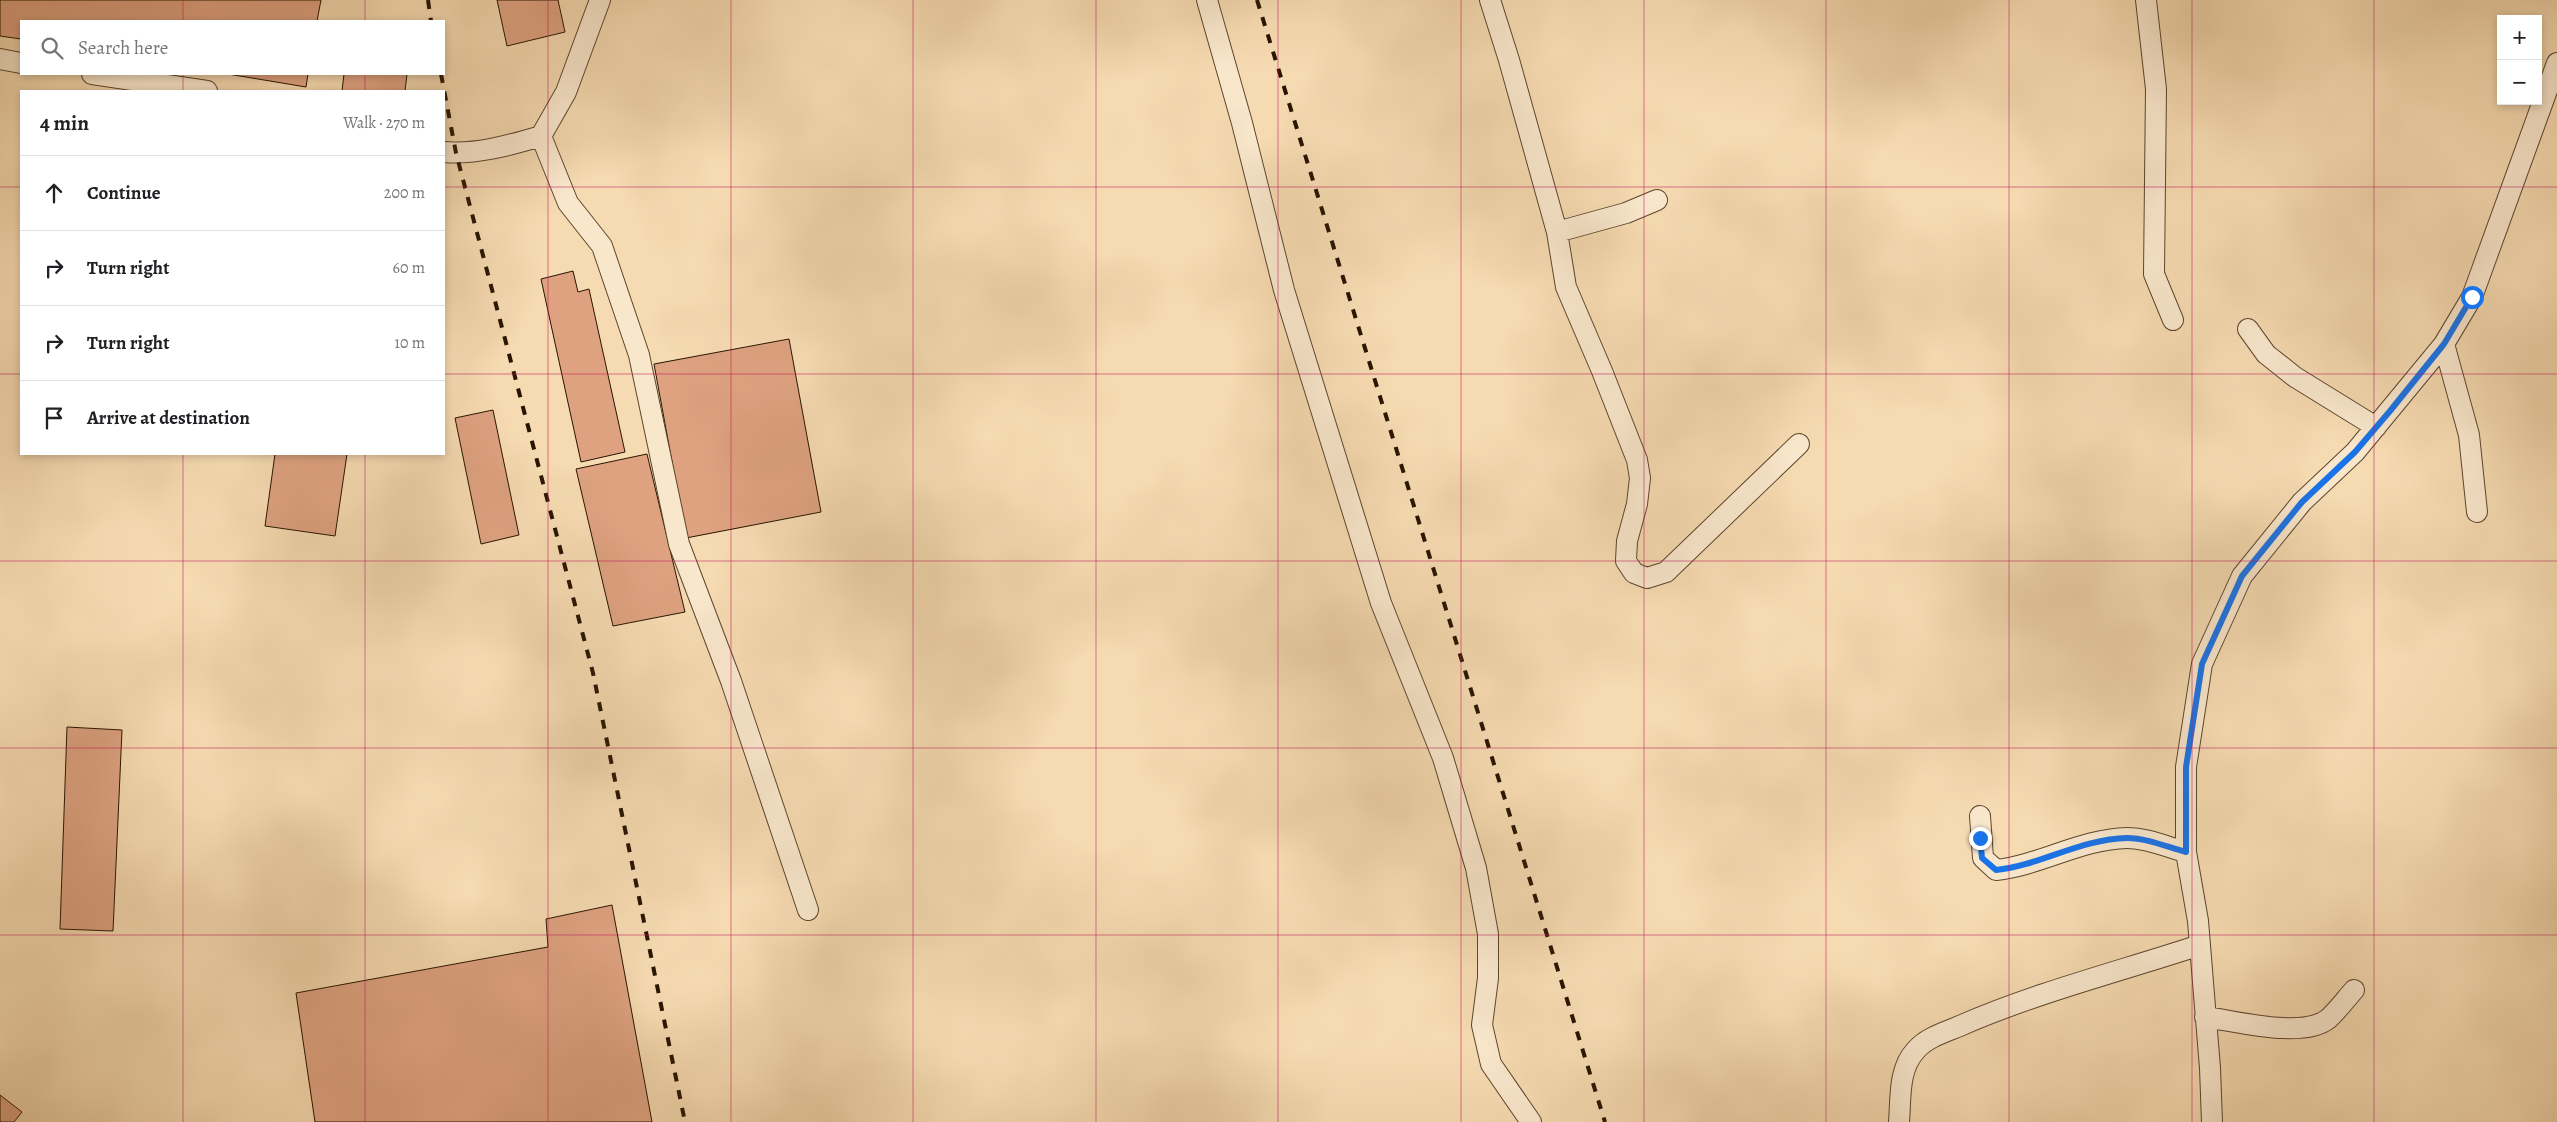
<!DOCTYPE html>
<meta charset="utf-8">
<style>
:root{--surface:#fff;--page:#f6f6f6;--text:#202124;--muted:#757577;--line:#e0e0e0}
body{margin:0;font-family:Alegreya,serif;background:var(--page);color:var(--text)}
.controls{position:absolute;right:15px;top:15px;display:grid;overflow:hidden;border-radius:0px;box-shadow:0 2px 8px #0003}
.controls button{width:45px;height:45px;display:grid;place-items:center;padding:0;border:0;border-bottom:1px solid var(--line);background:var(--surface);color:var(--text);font:25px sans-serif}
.stop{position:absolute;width:15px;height:15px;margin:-11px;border:4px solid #1a73e8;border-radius:50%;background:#fff}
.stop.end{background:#1a73e8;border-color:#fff;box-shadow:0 1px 5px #0008}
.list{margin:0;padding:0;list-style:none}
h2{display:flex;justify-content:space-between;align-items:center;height:65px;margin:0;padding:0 20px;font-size:21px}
h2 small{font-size:16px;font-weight:400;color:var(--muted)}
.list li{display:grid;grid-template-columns:32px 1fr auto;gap:15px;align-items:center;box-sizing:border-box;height:75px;padding:0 20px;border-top:1px solid var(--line)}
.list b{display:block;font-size:19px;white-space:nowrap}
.list em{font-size:16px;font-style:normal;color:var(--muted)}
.icon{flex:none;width:28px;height:28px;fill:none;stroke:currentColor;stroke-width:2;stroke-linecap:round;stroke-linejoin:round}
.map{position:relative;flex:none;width:2557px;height:1122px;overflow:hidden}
.search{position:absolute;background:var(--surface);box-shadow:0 2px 8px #0003;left:20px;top:20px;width:425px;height:55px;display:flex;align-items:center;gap:12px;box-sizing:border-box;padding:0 18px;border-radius:0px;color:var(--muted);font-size:19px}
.panel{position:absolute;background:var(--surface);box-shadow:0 2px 8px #0003;left:20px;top:90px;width:425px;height:365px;border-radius:0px}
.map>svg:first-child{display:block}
.building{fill:#dea281;stroke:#281501}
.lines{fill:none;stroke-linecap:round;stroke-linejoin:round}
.minor-casing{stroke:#5c462d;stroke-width:22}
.minor{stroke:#f9e7cc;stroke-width:20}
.rail{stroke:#281501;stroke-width:4;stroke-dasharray:9 9;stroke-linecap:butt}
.route{stroke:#1a73e8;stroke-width:6}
.grid{fill:none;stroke:#c2185b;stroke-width:1;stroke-opacity:0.55}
</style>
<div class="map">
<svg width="2557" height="1122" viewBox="0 0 2557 1122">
<rect width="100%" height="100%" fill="#f6dab1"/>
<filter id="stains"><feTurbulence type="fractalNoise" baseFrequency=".004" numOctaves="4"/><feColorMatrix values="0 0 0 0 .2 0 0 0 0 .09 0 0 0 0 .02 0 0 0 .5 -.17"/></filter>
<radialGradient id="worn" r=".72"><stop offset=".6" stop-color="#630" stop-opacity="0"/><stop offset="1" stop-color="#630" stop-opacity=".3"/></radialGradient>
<!-- building -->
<path class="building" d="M0 0H321L317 21H21V39L0 36Z
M497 0H558L565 32 507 46Z
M228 74H308L306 87Z
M344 74H407L405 91H342Z
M573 271 578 292 589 289 625 452 581 462 541 279Z
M789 339 821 512 686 538 654 364Z
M493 410 519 535 481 544 455 418Z
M275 454H347L335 536 265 526Z
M647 454 685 612 613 626 576 469Z
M67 727 122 730 113 931 60 929Z
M612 905 652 1122H315L296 993 548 947 546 919Z
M0 1095 22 1112 14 1122H0Z"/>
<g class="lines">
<defs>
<path id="minor" d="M1207 0 1242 123 1284 290 1381 603 1443 758 1476 868 1488 934V978L1482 1025 1491 1064 1531 1122
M1490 0 1509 60 1557 232 1566 287 1602 371 1637 460 1640 478 1637 504 1627 541 1626 561 1634 573 1647 578 1666 572 1799 444
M2146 0 2156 89 2154 274 2173 320
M0 59 21 63
M92 74 207 91
M541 136 568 203 602 246 639 355 679 544 731 681 808 910
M444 152C475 155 511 145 541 136L566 92 600 0
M1557 232 1626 213 1657 200
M2248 329 2266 354 2295 377 2376 427
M2444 344 2469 435 2477 512
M1980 816 1983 858 1996 870C2041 865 2081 839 2127 838 2147 838 2167 847 2186 852
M2205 1017C2237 1021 2302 1039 2328 1019 2337 1011 2346 999 2354 990
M1899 1122C1901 1098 1898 1069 1916 1050 1927 1037 1946 1032 1962 1025 2038 992 2121 971 2200 945
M2212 1122 2210 1068 2198 921 2186 852V767L2202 664 2242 576 2302 502 2355 452 2444 344 2472 297 2557 63"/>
</defs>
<!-- minor casing -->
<use href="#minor" class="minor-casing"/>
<!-- minor -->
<use href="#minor" class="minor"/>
<!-- rail -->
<path class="rail" d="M428 0 431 21
M1257 0 1605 1122
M441 74 456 153 593 673 685 1122"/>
</g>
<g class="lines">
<!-- route -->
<path class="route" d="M1980 838 1982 858 1996 870C2041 865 2081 839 2127 838 2147 838 2167 847 2186 852V767L2202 664 2242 576 2302 502 2355 452 2390 411 2444 344 2472 297"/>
</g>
<!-- grid -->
<path class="grid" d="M183 0V21M365 0V21M548 0V1122M731 0V1122M913 0V1122M1096 0V1122M1278 0V1122M1461 0V1122M1644 0V1122M1826 0V1122M2009 0V1122M2192 0V1122M2374 0V1122M183 74V91M365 74V91M0 187H21M444 187H2557M0 374H21M444 374H2557M183 454V1122M365 454V1122M0 561H2557M0 748H2557M0 935H2557"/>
<rect width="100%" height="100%" filter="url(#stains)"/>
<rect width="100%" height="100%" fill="url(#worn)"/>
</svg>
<div class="controls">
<button>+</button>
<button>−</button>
</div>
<div class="stop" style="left:2472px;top:297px"></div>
<div class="stop end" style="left:1980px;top:838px"></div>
<div class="search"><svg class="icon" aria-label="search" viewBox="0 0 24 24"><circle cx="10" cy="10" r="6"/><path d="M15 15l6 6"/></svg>Search here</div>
<section class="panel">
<h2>4 min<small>Walk · 270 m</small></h2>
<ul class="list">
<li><svg class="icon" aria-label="ahead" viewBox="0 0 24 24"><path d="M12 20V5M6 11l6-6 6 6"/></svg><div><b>Continue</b></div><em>200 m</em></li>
<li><svg class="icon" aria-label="right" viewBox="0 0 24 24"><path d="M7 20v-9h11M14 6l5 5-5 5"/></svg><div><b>Turn right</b></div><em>60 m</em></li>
<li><svg class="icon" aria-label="right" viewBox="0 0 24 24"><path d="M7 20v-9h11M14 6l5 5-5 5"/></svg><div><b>Turn right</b></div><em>10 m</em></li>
<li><svg class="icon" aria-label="arrive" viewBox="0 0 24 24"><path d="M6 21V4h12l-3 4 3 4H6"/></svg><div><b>Arrive at destination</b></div></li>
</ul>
</section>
</div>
